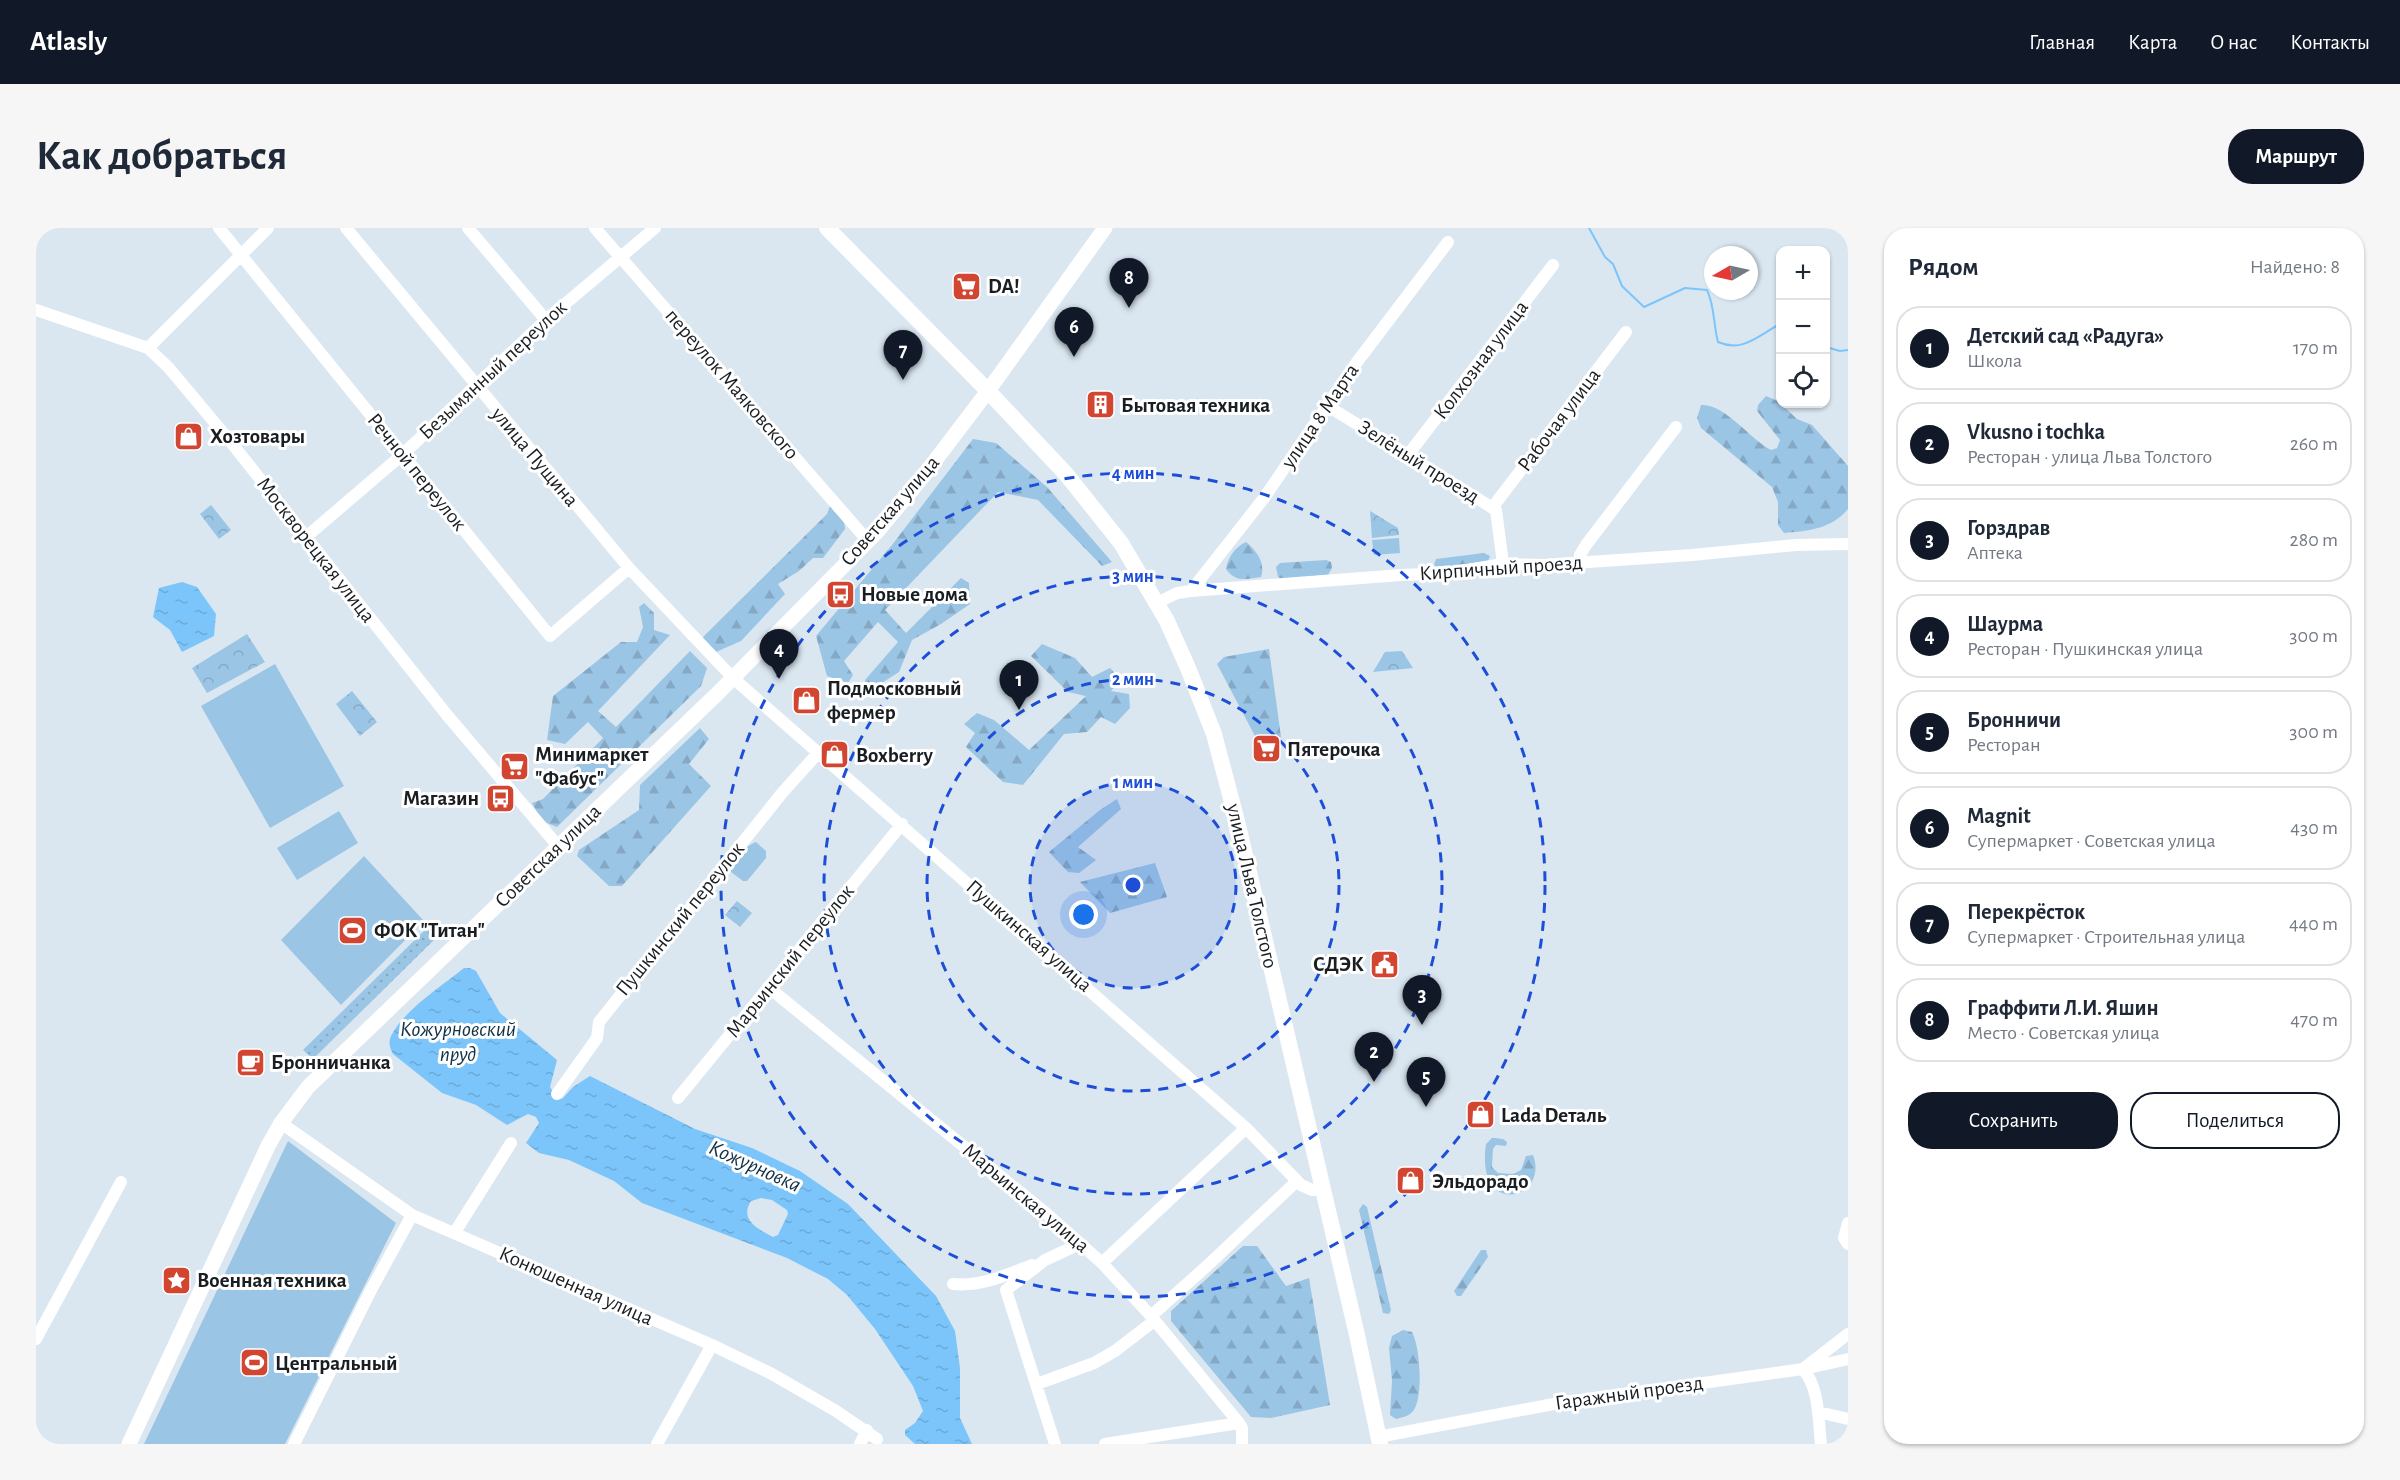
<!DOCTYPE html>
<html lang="ru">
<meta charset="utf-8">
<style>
:root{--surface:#fff;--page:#f6f6f7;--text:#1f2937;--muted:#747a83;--line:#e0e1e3;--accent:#111827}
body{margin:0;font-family:"Alegreya Sans",sans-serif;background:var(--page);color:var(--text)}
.controls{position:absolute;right:18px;top:18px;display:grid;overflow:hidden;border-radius:12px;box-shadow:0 2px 4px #0004}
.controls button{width:54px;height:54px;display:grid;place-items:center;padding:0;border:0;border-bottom:2px solid var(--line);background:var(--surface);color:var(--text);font:30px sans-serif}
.compass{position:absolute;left:1668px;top:18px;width:54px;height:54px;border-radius:50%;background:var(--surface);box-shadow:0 2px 4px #0004;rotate:261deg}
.you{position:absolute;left:1048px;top:687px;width:21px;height:21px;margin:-15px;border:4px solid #fff;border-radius:50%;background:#1a73e8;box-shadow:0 0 0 9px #1a73e833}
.badge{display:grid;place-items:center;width:39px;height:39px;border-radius:50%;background:var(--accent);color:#fff;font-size:20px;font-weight:700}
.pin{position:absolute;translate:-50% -50px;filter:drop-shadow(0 2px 3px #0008)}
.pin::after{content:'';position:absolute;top:32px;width:21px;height:18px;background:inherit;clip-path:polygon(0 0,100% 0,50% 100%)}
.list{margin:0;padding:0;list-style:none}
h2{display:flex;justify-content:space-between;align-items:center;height:78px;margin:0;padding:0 24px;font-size:26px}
h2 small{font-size:20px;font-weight:400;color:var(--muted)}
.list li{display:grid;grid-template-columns:39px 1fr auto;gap:18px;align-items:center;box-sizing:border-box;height:84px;margin:0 12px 12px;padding:0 12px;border:2px solid var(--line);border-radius:24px}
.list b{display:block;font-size:22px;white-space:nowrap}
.list p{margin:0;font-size:20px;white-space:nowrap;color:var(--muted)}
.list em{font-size:20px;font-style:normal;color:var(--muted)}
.actions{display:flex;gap:12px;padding:18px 24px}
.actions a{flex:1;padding:14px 0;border:2px solid var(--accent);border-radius:24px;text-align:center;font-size:21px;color:var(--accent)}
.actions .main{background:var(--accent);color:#fff}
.icon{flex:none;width:33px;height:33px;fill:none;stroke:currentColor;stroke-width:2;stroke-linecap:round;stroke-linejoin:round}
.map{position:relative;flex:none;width:1812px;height:1216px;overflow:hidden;border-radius:24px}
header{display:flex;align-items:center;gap:36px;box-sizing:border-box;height:84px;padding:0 30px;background:var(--accent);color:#fff}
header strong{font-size:28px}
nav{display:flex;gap:33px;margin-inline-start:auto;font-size:21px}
.intro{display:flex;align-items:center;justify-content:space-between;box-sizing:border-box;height:144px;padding:0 36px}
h1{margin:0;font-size:42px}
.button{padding:15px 27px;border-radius:24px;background:var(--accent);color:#fff;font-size:21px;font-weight:700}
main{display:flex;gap:36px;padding:0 36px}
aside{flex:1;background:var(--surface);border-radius:24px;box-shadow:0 2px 4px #0004}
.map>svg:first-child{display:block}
.grass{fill:url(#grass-dots)}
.forest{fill:url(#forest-firs)}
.park{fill:url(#park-crowns)}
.pitch{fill:#9bc5e5}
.water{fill:url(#water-ripples);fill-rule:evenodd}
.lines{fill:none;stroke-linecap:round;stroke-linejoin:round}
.stream{stroke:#7cc5fa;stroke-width:2}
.minor{stroke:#fff;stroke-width:12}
.major{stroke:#fff;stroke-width:15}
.highway{stroke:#fff;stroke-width:16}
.ring{fill:none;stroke:#1d4ed8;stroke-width:3;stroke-dasharray:10 8}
.labels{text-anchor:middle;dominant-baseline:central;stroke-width:6;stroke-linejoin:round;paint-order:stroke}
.poi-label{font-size:21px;font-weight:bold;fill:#191e22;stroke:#fff;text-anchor:start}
.street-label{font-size:21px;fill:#191e22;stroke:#fff}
.water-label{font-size:22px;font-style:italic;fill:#113146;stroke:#fff}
.centre{fill:#1d4ed8;stroke:#fff;stroke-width:3}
.ring-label{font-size:18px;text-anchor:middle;font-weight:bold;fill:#1d4ed8;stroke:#fff;stroke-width:6;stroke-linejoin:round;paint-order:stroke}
</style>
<header>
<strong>Atlasly</strong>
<nav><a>Главная</a><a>Карта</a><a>О нас</a><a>Контакты</a></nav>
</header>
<div class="intro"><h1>Как добраться</h1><a class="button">Маршрут</a></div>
<main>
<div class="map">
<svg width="1812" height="1216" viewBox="0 0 1812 1216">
<defs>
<pattern id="grass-dots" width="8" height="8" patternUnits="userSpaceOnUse" patternTransform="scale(1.5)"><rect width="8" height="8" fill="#9bc5e5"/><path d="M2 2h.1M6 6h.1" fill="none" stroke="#85a9c4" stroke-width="1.8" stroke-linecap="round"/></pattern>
<pattern id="forest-firs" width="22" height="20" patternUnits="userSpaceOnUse" patternTransform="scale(1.5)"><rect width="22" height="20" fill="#9bc5e5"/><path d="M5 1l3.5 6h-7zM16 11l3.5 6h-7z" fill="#85a9c4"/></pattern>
<pattern id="park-crowns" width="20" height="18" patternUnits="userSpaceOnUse" patternTransform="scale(1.5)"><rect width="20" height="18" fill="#9bc5e5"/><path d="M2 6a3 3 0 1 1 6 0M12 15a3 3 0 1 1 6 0" fill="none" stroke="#85a9c4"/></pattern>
<pattern id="water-ripples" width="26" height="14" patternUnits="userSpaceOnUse" patternTransform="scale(1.5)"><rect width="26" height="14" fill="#7cc5fa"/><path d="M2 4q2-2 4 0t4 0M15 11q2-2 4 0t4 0" fill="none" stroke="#6ba9d6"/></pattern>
</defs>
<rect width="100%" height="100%" fill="#dae7f1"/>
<!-- grass -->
<path class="grass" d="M395 696 404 706 277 831 267 822Z"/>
<!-- forest -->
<path class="forest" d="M1730 168 1742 173 1761 191 1776 197 1812 238V281C1795 301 1773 303 1748 305L1742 297V274L1736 259 1665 200 1661 190 1665 177C1688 175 1714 211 1735 222L1741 220 1744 212 1721 183 1722 177Z
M937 211 960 215 1011 259 1076 334 1066 338 1002 272 962 264 849 382 870 405 925 350 933 355 934 376 905 396 876 412 863 444 841 458 830 459 829 452 862 414 842 394 808 433 817 447 812 455 791 448 780 408 856 317Z
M794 278 807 285 809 301 787 330H777L763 343 742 356 749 366 705 413 680 424 666 410 791 286Z
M1210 314C1220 322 1230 335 1225 349 1210 351 1200 355 1190 341 1192 329 1199 319 1210 314Z
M1448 325 1454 328 1452 333 1403 340 1398 337 1400 331Z
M1290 332 1295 334 1296 340 1292 347 1245 351 1242 349 1240 339 1244 335Z
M608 375 618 385V402L634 407 562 483 580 499 654 423 671 440 665 458 521 599 506 593 496 575 507 571 567 510 552 494 529 516 511 512 517 468 585 414H601L607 399 603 379Z
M1006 416 1039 430 1056 449 1074 440 1085 452 1075 463 1093 466 1094 480 1079 496 1065 489 1051 504 1028 506 987 557 967 554 930 519 939 505 928 496 941 485 958 492 993 522 1050 468 1032 464 995 428Z
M1233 421 1245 509 1236 513 1219 508 1181 436 1188 429Z
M664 500 673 511 653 536 675 558 586 658H573L541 628 543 622 603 582 604 557Z
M1081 571 1085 581 1042 619 1060 632 1043 645 1032 644 1013 624 1064 582Z
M1119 635 1131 669 1074 685 1044 654Z
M1456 910 1467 911 1471 914 1470 918 1460 917 1457 921 1456 939 1462 945 1477 946 1485 942 1490 928 1497 927C1514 971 1439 992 1450 916Z
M1327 976 1331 979 1355 1082 1353 1086 1347 1085 1323 982Z
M1207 1018H1221L1250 1058 1273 1050 1294 1177 1235 1190 1215 1189 1135 1093V1083Z
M1445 1022H1450L1452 1029 1425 1068H1421L1418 1063Z
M1367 1102 1376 1104C1384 1119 1387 1164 1379 1180 1375 1188 1368 1189 1360 1191L1354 1187 1356 1153 1353 1120 1356 1108Z"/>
<!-- park -->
<path class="park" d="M175 277 195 302 183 311 164 286Z
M1334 283 1362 300 1363 307 1336 310Z
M211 406 229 434 171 465 156 440Z
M1366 423 1377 440 1337 444 1349 424Z
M316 463 341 494 324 508 300 476Z
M701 673 716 685 704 699 689 687Z"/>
<!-- pitch -->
<path class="pitch" d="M1363 310 1364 325 1338 327 1336 312Z
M239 436 308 558 234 600 165 478Z
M303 583 322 615 261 652 241 620Z
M720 614 730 623V630L711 653H707L695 644C695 634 710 617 720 614Z
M328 628 388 693 305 777 245 712Z
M252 913 360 995 249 1216H108Z"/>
<!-- water -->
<path class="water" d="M146 354 161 359 180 386 178 408 146 424 134 402 117 389 123 360Z
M428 740H434L440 743 464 785 521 832 514 859 519 867 526 871 537 859 554 848 659 901 716 920 764 943 812 976 900 1068 919 1103 924 1140V1190L936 1216H879L869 1207V1202L879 1195 887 1183 877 1158 839 1101 811 1067 792 1051 751 1030 606 975 578 953 533 932 503 925 490 915 503 895 500 889 492 886 471 897 440 877 406 865 357 826C354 820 352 815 355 808 368 782 406 758 428 740ZM725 970 736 972 751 982 752 986 742 1007 737 1009C722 1001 703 992 715 973Z"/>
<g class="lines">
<!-- stream -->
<path class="stream" d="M1553 0 1569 29 1577 36 1586 58 1608 79 1649 60 1671 62C1679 79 1677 95 1682 114 1707 125 1723 107 1744 96
M1790 119 1804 123 1812 122"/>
<!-- minor -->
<path class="minor" d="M183 0 514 408 593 340
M310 0 593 340 697 450 1210 900 1265 957 1276 962 1287 961
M432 0 510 92
M559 0 832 313
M0 82 112 120 133 140 194 213 411 487 522 618
M112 120 232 0
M1290 177 1460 282 1467 336
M1372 227 1517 37
M1456 280 1590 104
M270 309 367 226 510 92 619 0
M1543 335 1544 327 1550 317 1640 199
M1155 363 1228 270 1321 134 1412 14
M1121 375 1141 365 1155 363 1365 347 1413 345 1467 336 1508 337 1656 327 1760 317 1812 316
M732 759 1011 986 1066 1035 1115 1088 1203 1195 1206 1200V1216
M521 866 561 810 563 794 746 565 782 525
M642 870 866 596
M245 895 376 987 676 1117 736 1146 800 1183 841 1211
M1812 995 1808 1010 1812 1016
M419 1004 475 915
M1066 1035 1210 900
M917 1056C945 1059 970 1047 996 1037
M1115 1088 1172 1037 1261 953
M0 1111 85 954
M1772 1140 1812 1131
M1767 1141 1812 1106
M1001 1156 1058 1135 1079 1123 1118 1093
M1782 1184 1812 1191
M1342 1209 1523 1175 1767 1141C1784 1161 1782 1191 1785 1216
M258 1216 335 1062 376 987
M621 1216 676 1117
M824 1216 831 1202
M1019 1216 970 1062 1009 1032 1035 1020 1042 1014
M1069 1216 1203 1195"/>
<!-- major -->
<path class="major" d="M93 1216 232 918 245 895 272 859 682 465 841 304 885 251 952 163 1069 0"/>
<!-- highway -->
<path class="highway" d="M791 0 952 163 1030 246 1085 315 1131 393 1152 440 1178 506 1202 597 1321 1107 1344 1216"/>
</g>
<!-- distance rings -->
<circle cx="1097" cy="657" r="103" fill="#1d4ed8" fill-opacity=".12"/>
<g class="ring">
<circle cx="1097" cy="657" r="103"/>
<circle cx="1097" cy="657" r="206"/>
<circle cx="1097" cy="657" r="309"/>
<circle cx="1097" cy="657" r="412"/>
</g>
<!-- icons -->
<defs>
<symbol id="supermarket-square" viewBox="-11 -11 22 22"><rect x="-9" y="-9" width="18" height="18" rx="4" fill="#d24531" stroke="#fff"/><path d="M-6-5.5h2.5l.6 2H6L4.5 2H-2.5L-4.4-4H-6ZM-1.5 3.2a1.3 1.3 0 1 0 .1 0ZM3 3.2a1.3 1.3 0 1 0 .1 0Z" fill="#fff"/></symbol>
<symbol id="building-square" viewBox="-11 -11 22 22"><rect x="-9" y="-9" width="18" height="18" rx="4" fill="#d24531" stroke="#fff"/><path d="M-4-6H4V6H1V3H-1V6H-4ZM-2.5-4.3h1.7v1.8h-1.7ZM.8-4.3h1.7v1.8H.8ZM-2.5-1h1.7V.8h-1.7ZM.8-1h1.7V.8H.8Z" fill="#fff"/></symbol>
<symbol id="shop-square" viewBox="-11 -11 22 22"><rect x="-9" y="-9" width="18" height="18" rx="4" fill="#d24531" stroke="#fff"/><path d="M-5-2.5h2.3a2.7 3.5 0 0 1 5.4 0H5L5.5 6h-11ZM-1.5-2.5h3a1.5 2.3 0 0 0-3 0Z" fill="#fff"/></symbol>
<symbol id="bus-square" viewBox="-11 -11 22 22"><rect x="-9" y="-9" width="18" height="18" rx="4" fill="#d24531" stroke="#fff"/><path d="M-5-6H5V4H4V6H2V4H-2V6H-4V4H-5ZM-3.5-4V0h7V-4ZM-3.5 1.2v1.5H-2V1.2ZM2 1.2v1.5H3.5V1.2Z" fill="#fff"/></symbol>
<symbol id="stadium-square" viewBox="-11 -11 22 22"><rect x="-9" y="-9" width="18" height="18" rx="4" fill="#d24531" stroke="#fff"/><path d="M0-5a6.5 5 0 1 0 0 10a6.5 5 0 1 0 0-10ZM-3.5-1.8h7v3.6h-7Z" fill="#fff"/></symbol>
<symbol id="civic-square" viewBox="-11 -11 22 22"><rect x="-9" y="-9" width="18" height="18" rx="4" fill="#d24531" stroke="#fff"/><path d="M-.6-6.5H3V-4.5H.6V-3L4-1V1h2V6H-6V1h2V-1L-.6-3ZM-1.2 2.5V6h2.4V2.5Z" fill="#fff"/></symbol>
<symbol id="cafe-square" viewBox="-11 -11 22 22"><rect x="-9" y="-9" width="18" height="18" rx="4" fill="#d24531" stroke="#fff"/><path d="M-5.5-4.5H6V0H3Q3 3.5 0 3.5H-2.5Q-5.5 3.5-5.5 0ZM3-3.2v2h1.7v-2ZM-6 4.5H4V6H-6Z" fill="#fff"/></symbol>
<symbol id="sight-square" viewBox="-11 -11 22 22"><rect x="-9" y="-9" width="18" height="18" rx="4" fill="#d24531" stroke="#fff"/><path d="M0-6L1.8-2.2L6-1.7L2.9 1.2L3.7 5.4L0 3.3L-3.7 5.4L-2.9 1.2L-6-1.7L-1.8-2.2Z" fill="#fff"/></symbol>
</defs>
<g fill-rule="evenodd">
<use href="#supermarket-square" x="914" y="42" width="33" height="33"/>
<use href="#building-square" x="1048" y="160" width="33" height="33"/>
<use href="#shop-square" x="136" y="192" width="33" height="33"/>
<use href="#bus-square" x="788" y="350" width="33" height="33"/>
<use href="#shop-square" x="754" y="456" width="33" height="33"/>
<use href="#supermarket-square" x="1214" y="504" width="33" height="33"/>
<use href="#shop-square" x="782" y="510" width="33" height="33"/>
<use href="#supermarket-square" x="462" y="522" width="33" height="33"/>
<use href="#bus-square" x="448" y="554" width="33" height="33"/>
<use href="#stadium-square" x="300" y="686" width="33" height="33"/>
<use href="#civic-square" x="1332" y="720" width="33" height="33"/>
<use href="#cafe-square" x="198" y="818" width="33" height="33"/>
<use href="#shop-square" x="1428" y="870" width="33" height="33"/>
<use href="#shop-square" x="1358" y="936" width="33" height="33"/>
<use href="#sight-square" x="124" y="1036" width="33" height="33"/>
<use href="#stadium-square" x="202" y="1118" width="33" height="33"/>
</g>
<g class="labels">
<!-- poi labels -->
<g class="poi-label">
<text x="952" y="58">DA!</text>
<text x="1085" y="177">Бытовая техника</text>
<text x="174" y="208">Хозтовары</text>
<text x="825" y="366">Новые дома</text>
<text x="791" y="460">Подмосковный<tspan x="791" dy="24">фермер</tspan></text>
<text x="1251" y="521">Пятерочка</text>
<text x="499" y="526">Минимаркет<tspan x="499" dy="24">"Фабус"</tspan></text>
<text x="820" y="527">Boxberry</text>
<text x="443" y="570" text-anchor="end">Магазин</text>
<text x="338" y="702">ФОК "Титан"</text>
<text x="1328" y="736" text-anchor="end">СДЭК</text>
<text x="235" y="834">Бронничанка</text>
<text x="1465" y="887">Lada Dеталь</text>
<text x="1396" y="953">Эльдорадо</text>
<text x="161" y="1052">Военная техника</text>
<text x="239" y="1135">Центральный</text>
</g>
<!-- street labels -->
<g class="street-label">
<text transform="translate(1445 132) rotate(-53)">Колхозная улица</text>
<text transform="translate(457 142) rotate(-43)">Безымянный переулок</text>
<text transform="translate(696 156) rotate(49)">переулок Маяковского</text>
<text transform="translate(1284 188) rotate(-56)">улица 8 Марта</text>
<text transform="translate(1523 192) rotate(-53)">Рабочая улица</text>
<text transform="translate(499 229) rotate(50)">улица Пущина</text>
<text transform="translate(1383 234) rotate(32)">Зелёный проезд</text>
<text transform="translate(381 244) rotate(51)">Речной переулок</text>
<text transform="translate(854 283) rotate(-49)">Советская улица</text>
<text transform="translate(280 322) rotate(52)">Москворецкая улица</text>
<text transform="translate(1465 340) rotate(-4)">Кирпичный проезд</text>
<text transform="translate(512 628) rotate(-44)">Советская улица</text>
<text transform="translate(1216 658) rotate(77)">улица Льва Толстого</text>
<text transform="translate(644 691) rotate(-51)">Пушкинский переулок</text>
<text transform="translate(993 708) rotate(41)">Пушкинская улица</text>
<text transform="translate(754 733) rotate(-51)">Марьинский переулок</text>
<text transform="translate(990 970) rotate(40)">Марьинская улица</text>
<text transform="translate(540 1058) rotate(24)">Конюшенная улица</text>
<text transform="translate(1593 1165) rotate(-8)">Гаражный проезд</text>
</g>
<!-- water labels -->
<g class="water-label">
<text x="422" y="801">Кожурновский<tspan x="422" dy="25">пруд</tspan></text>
<text transform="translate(719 938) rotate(24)">Кожурновка</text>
</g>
</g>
<circle cx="1097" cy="657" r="9" class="centre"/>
<g class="ring-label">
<text x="1097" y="251">4 мин</text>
<text x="1097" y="354">3 мин</text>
<text x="1097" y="457">2 мин</text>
<text x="1097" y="560">1 мин</text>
</g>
</svg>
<div class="controls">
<button>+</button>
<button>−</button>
<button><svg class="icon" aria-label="locate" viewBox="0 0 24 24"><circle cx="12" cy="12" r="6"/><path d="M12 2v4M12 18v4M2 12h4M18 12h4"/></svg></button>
</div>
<svg class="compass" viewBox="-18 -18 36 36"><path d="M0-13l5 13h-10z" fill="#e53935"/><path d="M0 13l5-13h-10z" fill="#747a83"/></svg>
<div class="you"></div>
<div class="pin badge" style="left:983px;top:482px">1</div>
<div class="pin badge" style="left:1338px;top:854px">2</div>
<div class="pin badge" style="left:1386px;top:797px">3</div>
<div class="pin badge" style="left:743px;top:451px">4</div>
<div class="pin badge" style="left:1390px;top:879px">5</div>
<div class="pin badge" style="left:1038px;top:129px">6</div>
<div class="pin badge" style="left:867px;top:152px">7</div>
<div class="pin badge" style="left:1093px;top:80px">8</div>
</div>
<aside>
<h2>Рядом<small>Найдено: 8</small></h2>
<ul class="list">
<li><span class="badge">1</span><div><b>Детский сад «Радуга»</b><p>Школа</p></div><em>170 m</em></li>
<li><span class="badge">2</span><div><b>Vkusno i tochka</b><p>Ресторан · улица Льва Толстого</p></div><em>260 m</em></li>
<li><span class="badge">3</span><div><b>Горздрав</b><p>Аптека</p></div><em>280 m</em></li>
<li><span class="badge">4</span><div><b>Шаурма</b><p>Ресторан · Пушкинская улица</p></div><em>300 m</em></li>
<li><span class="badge">5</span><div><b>Бронничи</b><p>Ресторан</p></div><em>300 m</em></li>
<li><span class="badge">6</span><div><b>Magnit</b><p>Супермаркет · Советская улица</p></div><em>430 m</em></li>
<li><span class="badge">7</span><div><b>Перекрёсток</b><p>Супермаркет · Строительная улица</p></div><em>440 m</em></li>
<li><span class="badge">8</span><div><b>Граффити Л.И. Яшин</b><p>Место · Советская улица</p></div><em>470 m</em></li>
</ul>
<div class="actions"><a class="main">Сохранить</a><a>Поделиться</a></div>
</aside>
</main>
